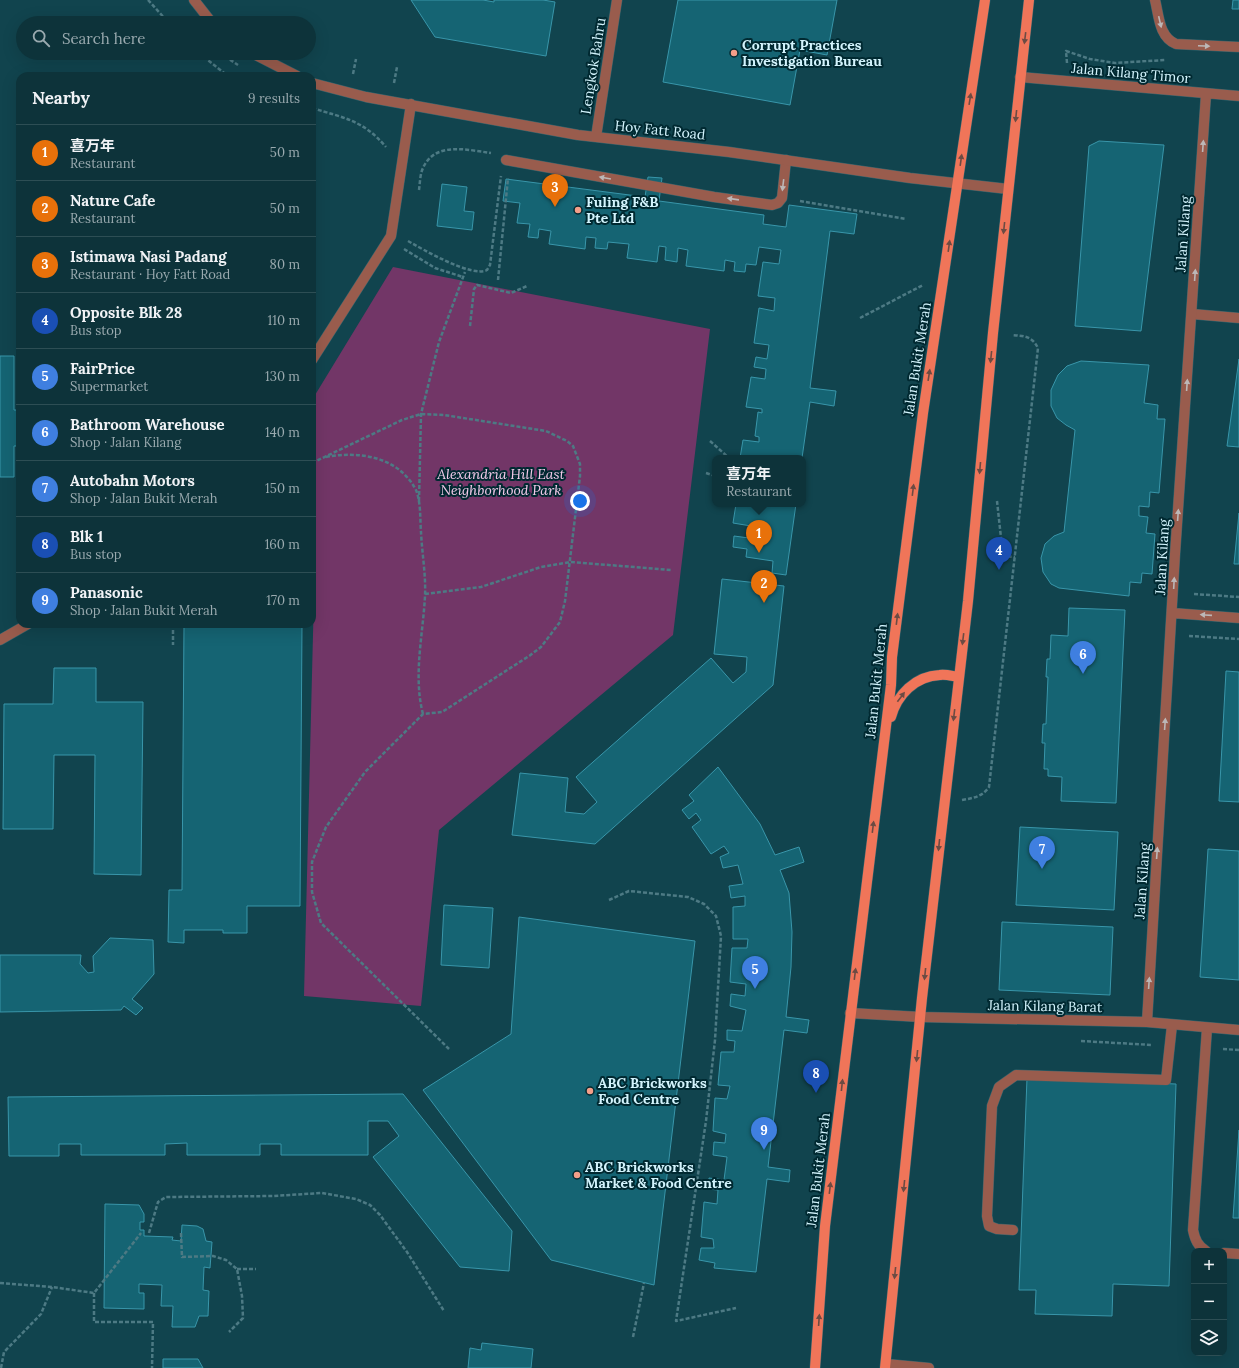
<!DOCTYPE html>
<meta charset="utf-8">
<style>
:root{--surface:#0d333a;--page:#1b3f45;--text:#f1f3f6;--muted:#9aaaaf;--line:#2d4e54;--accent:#8c9099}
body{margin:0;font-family:Lora,"Noto Sans SC",serif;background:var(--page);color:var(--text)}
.controls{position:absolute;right:12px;bottom:12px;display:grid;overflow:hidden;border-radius:8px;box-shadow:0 4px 16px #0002}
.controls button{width:36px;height:36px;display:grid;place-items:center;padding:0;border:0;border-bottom:1px solid var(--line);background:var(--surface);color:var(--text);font:20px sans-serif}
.you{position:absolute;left:580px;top:501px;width:14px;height:14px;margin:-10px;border:3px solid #fff;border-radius:50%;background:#1a73e8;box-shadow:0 0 0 6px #1a73e833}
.badge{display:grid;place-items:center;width:26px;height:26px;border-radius:50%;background:var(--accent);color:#fff;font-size:13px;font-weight:700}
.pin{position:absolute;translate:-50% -33px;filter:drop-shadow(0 1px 2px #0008)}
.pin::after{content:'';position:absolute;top:21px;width:14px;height:12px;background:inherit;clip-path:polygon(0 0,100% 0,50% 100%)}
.popup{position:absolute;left:712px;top:455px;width:94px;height:52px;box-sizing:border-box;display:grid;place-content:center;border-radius:8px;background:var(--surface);filter:drop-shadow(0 1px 3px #0005);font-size:13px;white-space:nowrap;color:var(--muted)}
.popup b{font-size:15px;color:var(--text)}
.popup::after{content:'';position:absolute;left:50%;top:100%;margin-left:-8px;border:8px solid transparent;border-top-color:var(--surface)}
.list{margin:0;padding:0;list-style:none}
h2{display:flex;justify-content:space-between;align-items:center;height:52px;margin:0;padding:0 16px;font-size:17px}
h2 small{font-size:13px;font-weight:400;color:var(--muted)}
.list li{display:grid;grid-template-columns:26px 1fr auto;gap:12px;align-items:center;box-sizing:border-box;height:56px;padding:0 16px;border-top:1px solid var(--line)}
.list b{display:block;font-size:15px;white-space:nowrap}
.list p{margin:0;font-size:13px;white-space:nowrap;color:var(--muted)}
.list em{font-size:13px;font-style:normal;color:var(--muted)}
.icon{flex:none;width:22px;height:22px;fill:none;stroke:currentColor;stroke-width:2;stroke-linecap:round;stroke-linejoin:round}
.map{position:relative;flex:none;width:1239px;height:1368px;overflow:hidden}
.search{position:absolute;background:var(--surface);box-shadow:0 4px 16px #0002;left:16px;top:16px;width:300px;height:44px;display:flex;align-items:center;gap:10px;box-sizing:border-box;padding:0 14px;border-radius:22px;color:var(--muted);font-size:15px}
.panel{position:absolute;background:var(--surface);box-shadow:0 4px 16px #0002;left:16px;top:72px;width:300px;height:556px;border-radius:12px}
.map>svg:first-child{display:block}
.green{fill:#723667}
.building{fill:#156473;stroke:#3996aa}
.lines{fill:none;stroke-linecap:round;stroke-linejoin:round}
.service-casing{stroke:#34646e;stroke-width:11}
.minor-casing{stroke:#34646e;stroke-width:11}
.primary-casing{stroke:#34646e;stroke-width:11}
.path{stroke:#4d7a84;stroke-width:2.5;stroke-dasharray:4 2;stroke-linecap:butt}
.service{stroke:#995c4d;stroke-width:10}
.minor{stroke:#995c4d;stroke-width:10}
.primary{stroke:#f07559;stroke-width:10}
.oneway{fill:#bcb7b7}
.oneway2{fill:#6c4b43}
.poi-dot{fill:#f49e89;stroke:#002931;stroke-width:1.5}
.labels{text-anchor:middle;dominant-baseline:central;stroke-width:4;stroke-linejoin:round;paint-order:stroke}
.poi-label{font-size:14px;font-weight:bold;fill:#d3f4fd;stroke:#002931;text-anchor:start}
.street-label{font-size:14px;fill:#d3f4fd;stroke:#002931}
.park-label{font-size:14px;font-style:italic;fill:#f3caea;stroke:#002931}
</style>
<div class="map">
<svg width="1239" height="1368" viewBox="0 0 1239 1368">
<rect width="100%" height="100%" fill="#11444e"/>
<!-- green -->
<path class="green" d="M393 267 710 329 673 635 439 830 421 1006 304 996 315 554H312V400Z"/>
<!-- building -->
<path class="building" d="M411 0H483L494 2V0H543L555 2 546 56 435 37Z
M678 0H837L827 55 800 50 790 105 663 82Z
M1233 0H1239V9H1232Z
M1099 141 1164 145 1141 331 1075 326 1089 146Z
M648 177 662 178 659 201 764 215 763 224 786 227 789 205 857 214 854 234 830 231 810 388 836 391 834 406 810 402 802 458H740L743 440 759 442V437L755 436 758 412 762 413V409L746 407 751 377 765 379 766 369 754 367 756 357 767 359 769 345 754 343 759 308 774 311 775 298 758 296 763 262 779 264 781 250 759 247 756 265 746 264 745 272 734 271 735 262 725 260 724 271 686 266 688 250 678 248 677 262 665 260 666 247 659 246 657 262 627 258 629 244 608 242 607 249 595 248 596 238 586 237 585 249 549 244 551 231 539 229 538 238 528 237 530 224 517 223 520 203 503 201 506 179 645 197Z
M442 184 467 187 464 211 474 212 472 230 437 226Z
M0 356H14V410H20V446H14V477H0Z
M1239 359V447L1227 446Z
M1081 361 1149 365 1144 403 1158 405 1157 419H1165L1159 493 1150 492 1149 507 1139 506V516L1148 517 1146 533 1155 534 1152 574 1142 573 1141 583 1130 582 1129 596 1059 588 1051 584 1043 572 1041 558 1045 544 1054 536 1064 532 1075 430 1066 425 1057 418 1051 406V390L1058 375 1067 366Z
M736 504H796L786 575 772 573 773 561 746 557 747 549 733 547 734 536 749 538 751 526 733 523Z
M1239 513V564H1234Z
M722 579 784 586 773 685 595 844 512 835 520 773 568 778 565 812 584 814 597 802 576 777 711 658 733 683 746 672 747 657 714 654Z
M1069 608 1125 610 1116 803 1061 801 1062 777 1048 776V769H1044L1045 743H1042L1043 724H1046L1048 677H1046L1047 659H1050L1051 635 1068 636Z
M184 624H302L300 906H247V933H223V930H184V943L168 942 169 890H182Z
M54 668H96V702H143L141 875 94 874 95 755H54L53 829H3L4 704H53Z
M1226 671 1239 672V802L1219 801Z
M718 767 760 824 775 855 799 847 804 862 780 870 789 893 792 932 791 967 786 1017 809 1020 807 1033 784 1030 768 1167 790 1170 789 1182 767 1179 756 1272 714 1268 715 1263 699 1260 701 1248H714L713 1239 701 1237 704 1202 717 1204 718 1190 708 1189 709 1178 724 1180 727 1157 713 1155 714 1142 725 1143 726 1134 713 1131 715 1098 727 1099 730 1086 718 1085 721 1052H734L735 1041 727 1040V1030L742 1031 746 1010 730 1006 731 994 745 996 746 984 730 982 732 948H747L748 939H733V907L745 906V896L731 898 729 886 743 884 738 865 723 868 720 857 729 853 724 846 711 854 692 827 701 820 696 813 689 819 682 810 694 801 689 795Z
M1020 827 1118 832 1114 910 1016 905Z
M1208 849 1239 851V980L1200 977Z
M444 905 493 908 489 968 441 965Z
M519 917 695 941 654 1285 551 1260 423 1090 511 1034Z
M1002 922 1113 927 1110 995 999 990Z
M110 938 153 940 154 974 132 999 143 1008 136 1015 124 1006 121 1010 0 1012V955H81L80 964 88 973 94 972 93 956Z
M1027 1078 1176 1084 1169 1286 1113 1284 1112 1316 1035 1314 1036 1290H1019Z
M403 1094 512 1231 509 1271 460 1267 373 1157 399 1136 388 1121H368V1155H281V1144H260V1155H187V1143L165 1144V1155H81V1144H59V1156H9L8 1097Z
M1239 1130V1218H1233Z
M105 1204 139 1205 144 1214V1222H140V1230H144V1236L173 1237 172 1240 181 1241 182 1225 197 1226 203 1229 206 1241 212 1242 210 1268 204 1267 203 1290 209 1291 208 1316H199L195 1327H172L173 1306H161L162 1285 139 1284V1293H144V1309L104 1308Z
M482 1343 533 1349 531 1368H468L470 1348 481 1350Z
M163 1359H198L203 1368H163Z"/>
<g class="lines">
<defs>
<path id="service" d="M1155 0C1159 16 1159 37 1176 44L1239 47
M506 160 714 197 772 205 778 203 782 198 786 160
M1192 314 1239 318
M1013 1230 997 1229 989 1226 987 1216 992 1106 999 1087 1016 1075 1166 1080 1172 1025
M1206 1251C1198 1246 1195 1240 1193 1230L1207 1028
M1224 1253 1239 1254
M886 1364 929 1368"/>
<path id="minor" d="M194 0 212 23
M252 53 297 76
M1020 77 1239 96
M312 83 366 97 578 135 729 152 910 178 1008 189
M596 137 617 0
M312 360 391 236 411 104
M1172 613 1239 618
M0 640 28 624
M850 1013 921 1017 1147 1022 1239 1030
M1147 1022 1175 554 1206 94"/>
<path id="primary" d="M891 717C897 695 915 676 940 675 945 674 952 676 958 677
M815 1368 825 1226 891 685 892 657 923 413 985 0
M885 1368 922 998 968 601 993 333 1029 0"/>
</defs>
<!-- service casing -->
<use href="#service" class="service-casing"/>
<!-- minor casing -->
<use href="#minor" class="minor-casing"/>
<!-- primary casing -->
<use href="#primary" class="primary-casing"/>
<!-- path -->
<path class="path" d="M148 0 169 23
M199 53 228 76
M220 53 238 65
M1067 63 1066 51 1090 59 1115 63 1165 60
M353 74 356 59
M394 83 397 67
M312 108C344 118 363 120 386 147
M419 190C420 183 420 174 423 168 435 141 468 150 491 153
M800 201 906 219
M408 241C422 249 472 278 487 270L490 265 501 176
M404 249 435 268 463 277
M498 280 508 178
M860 318 923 285
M470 326 474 289 477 285 511 293 527 286
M710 441 729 458
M326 457C359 451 398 456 416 490 421 502 420 520 421 532 422 553 426 575 425 596 423 635 413 676 423 714
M312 463 402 420 421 414 444 415 546 431 567 441 573 446 580 464V476L565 601 560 622 541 647 529 656 442 712 423 714 365 772 326 827 312 862V892L321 923 449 1049
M706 473 715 476
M419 501 421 414 439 342 465 272
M997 501 1003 556 1015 557
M425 594 481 587 541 567 571 562 671 570
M1194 594 1239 597
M173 624V645
M1189 636 1239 639
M962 800C973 798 982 797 989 787L1038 348C1032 336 1024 336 1012 335
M609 900 629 891 688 897 704 904 716 916 721 936 715 1040 706 1121 676 1321 736 1308
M1081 1041 1152 1045
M1223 1049 1239 1050
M149 1233 158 1202 166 1197 274 1196 322 1193 356 1199 370 1205 380 1215 407 1252 444 1311
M181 1233 182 1257 213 1256 226 1260 237 1269 242 1296 243 1318 229 1332
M237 1269H256
M0 1283 52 1287 94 1293 141 1233
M94 1293V1322H153L152 1368
M633 1337 644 1283
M1 1368 4 1352 41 1314 52 1287"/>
<!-- service -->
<use href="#service" class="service"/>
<!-- minor -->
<use href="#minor" class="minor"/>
<!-- primary -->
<use href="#primary" class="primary"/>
</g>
<!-- one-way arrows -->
<defs><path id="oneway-solid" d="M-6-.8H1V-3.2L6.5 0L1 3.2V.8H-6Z"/></defs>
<g class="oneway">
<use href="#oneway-solid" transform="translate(1160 22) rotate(77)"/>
<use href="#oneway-solid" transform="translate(1204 46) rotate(3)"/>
<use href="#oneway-solid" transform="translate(1203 146) rotate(-86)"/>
<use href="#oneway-solid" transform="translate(605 178) rotate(-170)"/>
<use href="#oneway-solid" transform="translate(783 185) rotate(97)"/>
<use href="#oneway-solid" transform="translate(733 199) rotate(-172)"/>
<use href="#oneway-solid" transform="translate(1195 275) rotate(-86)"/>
<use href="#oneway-solid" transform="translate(1187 385) rotate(-86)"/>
<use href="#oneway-solid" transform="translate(1178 515) rotate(-86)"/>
<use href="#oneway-solid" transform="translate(1174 583) rotate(-87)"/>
<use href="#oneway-solid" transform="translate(1206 615) rotate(-176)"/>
<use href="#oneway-solid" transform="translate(1165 724) rotate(-86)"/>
<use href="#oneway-solid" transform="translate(1157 853) rotate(-86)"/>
<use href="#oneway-solid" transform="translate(1149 983) rotate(-86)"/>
</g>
<g class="oneway2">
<use href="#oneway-solid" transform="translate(1025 38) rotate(97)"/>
<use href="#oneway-solid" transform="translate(970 99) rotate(-81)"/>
<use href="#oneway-solid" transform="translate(1016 116) rotate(96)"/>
<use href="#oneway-solid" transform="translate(961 160) rotate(-82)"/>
<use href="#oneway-solid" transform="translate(1004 228) rotate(96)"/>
<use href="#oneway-solid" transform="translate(949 246) rotate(-82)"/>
<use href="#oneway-solid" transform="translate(991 357) rotate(96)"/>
<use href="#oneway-solid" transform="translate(929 375) rotate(-81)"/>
<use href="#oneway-solid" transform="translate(980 468) rotate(95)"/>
<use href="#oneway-solid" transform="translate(913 490) rotate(-83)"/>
<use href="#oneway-solid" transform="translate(897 619) rotate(-83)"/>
<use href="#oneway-solid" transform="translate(963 639) rotate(97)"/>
<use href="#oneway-solid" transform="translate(901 697) rotate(-53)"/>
<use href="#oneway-solid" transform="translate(954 715) rotate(97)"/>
<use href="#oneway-solid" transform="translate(873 827) rotate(-83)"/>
<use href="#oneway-solid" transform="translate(939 845) rotate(96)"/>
<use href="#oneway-solid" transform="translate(855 974) rotate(-83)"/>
<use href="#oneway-solid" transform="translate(925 974) rotate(96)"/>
<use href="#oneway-solid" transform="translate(917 1056) rotate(96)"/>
<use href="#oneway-solid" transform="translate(842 1085) rotate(-84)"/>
<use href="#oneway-solid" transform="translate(904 1186) rotate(96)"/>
<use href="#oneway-solid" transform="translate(830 1188) rotate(-83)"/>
<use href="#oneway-solid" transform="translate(895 1273) rotate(96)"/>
<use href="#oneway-solid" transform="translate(819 1320) rotate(-86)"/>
</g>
<!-- markers -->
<g class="poi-dot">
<circle cx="734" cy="53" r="4"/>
<circle cx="578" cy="210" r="4"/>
<circle cx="590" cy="1091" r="4"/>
<circle cx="577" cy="1175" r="4"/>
</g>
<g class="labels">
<!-- poi labels -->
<g class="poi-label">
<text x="742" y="45">Corrupt Practices<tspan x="742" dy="16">Investigation Bureau</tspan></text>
<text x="586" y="202">Fuling F&amp;B<tspan x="586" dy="16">Pte Ltd</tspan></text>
<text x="598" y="1083">ABC Brickworks<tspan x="598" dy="16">Food Centre</tspan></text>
<text x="585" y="1167">ABC Brickworks<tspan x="585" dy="16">Market &amp; Food Centre</tspan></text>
</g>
<!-- street labels -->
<g class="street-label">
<text transform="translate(593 66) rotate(-81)">Lengkok Bahru</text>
<text transform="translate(1131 73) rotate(5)">Jalan Kilang Timor</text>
<text transform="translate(660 130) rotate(6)">Hoy Fatt Road</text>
<text transform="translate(1183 234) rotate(-86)">Jalan Kilang</text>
<text transform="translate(917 359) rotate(-81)">Jalan Bukit Merah</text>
<text transform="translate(1162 557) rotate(-87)">Jalan Kilang</text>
<text transform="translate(876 681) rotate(-84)">Jalan Bukit Merah</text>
<text transform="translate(1142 881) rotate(-86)">Jalan Kilang</text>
<text transform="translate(1045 1006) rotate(1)">Jalan Kilang Barat</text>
<text transform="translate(818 1170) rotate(-83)">Jalan Bukit Merah</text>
</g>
<!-- park labels -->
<g class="park-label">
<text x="501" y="474">Alexandria Hill East<tspan x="501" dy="16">Neighborhood Park</tspan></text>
</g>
</g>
</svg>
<div class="controls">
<button>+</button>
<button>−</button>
<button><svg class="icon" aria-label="layers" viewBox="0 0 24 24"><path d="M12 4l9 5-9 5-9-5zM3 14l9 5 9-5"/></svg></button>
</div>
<div class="you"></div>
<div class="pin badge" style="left:759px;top:553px;background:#e8710a">1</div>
<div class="popup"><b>喜万年</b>Restaurant</div>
<div class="pin badge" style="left:764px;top:603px;background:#e8710a">2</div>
<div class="pin badge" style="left:555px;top:207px;background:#e8710a">3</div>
<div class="pin badge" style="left:999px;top:570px;background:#1a4fb4">4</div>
<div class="pin badge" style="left:755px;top:989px;background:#3f7fe0">5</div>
<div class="pin badge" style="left:1083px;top:674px;background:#3f7fe0">6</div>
<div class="pin badge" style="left:1042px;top:869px;background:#3f7fe0">7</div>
<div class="pin badge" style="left:816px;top:1093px;background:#1a4fb4">8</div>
<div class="pin badge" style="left:764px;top:1150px;background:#3f7fe0">9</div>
<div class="search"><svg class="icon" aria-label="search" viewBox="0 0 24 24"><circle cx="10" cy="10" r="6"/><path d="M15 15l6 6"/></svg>Search here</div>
<section class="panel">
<h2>Nearby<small>9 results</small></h2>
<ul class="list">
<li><span class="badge" style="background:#e8710a">1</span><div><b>喜万年</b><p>Restaurant</p></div><em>50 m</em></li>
<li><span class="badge" style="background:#e8710a">2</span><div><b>Nature Cafe</b><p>Restaurant</p></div><em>50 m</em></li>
<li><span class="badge" style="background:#e8710a">3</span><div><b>Istimawa Nasi Padang</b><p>Restaurant · Hoy Fatt Road</p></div><em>80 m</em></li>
<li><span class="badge" style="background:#1a4fb4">4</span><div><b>Opposite Blk 28</b><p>Bus stop</p></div><em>110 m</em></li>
<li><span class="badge" style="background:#3f7fe0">5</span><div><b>FairPrice</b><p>Supermarket</p></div><em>130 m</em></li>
<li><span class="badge" style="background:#3f7fe0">6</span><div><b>Bathroom Warehouse</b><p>Shop · Jalan Kilang</p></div><em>140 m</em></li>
<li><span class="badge" style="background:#3f7fe0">7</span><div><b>Autobahn Motors</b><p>Shop · Jalan Bukit Merah</p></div><em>150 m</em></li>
<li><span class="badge" style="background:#1a4fb4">8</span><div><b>Blk 1</b><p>Bus stop</p></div><em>160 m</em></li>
<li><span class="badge" style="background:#3f7fe0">9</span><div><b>Panasonic</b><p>Shop · Jalan Bukit Merah</p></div><em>170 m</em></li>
</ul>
</section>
</div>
